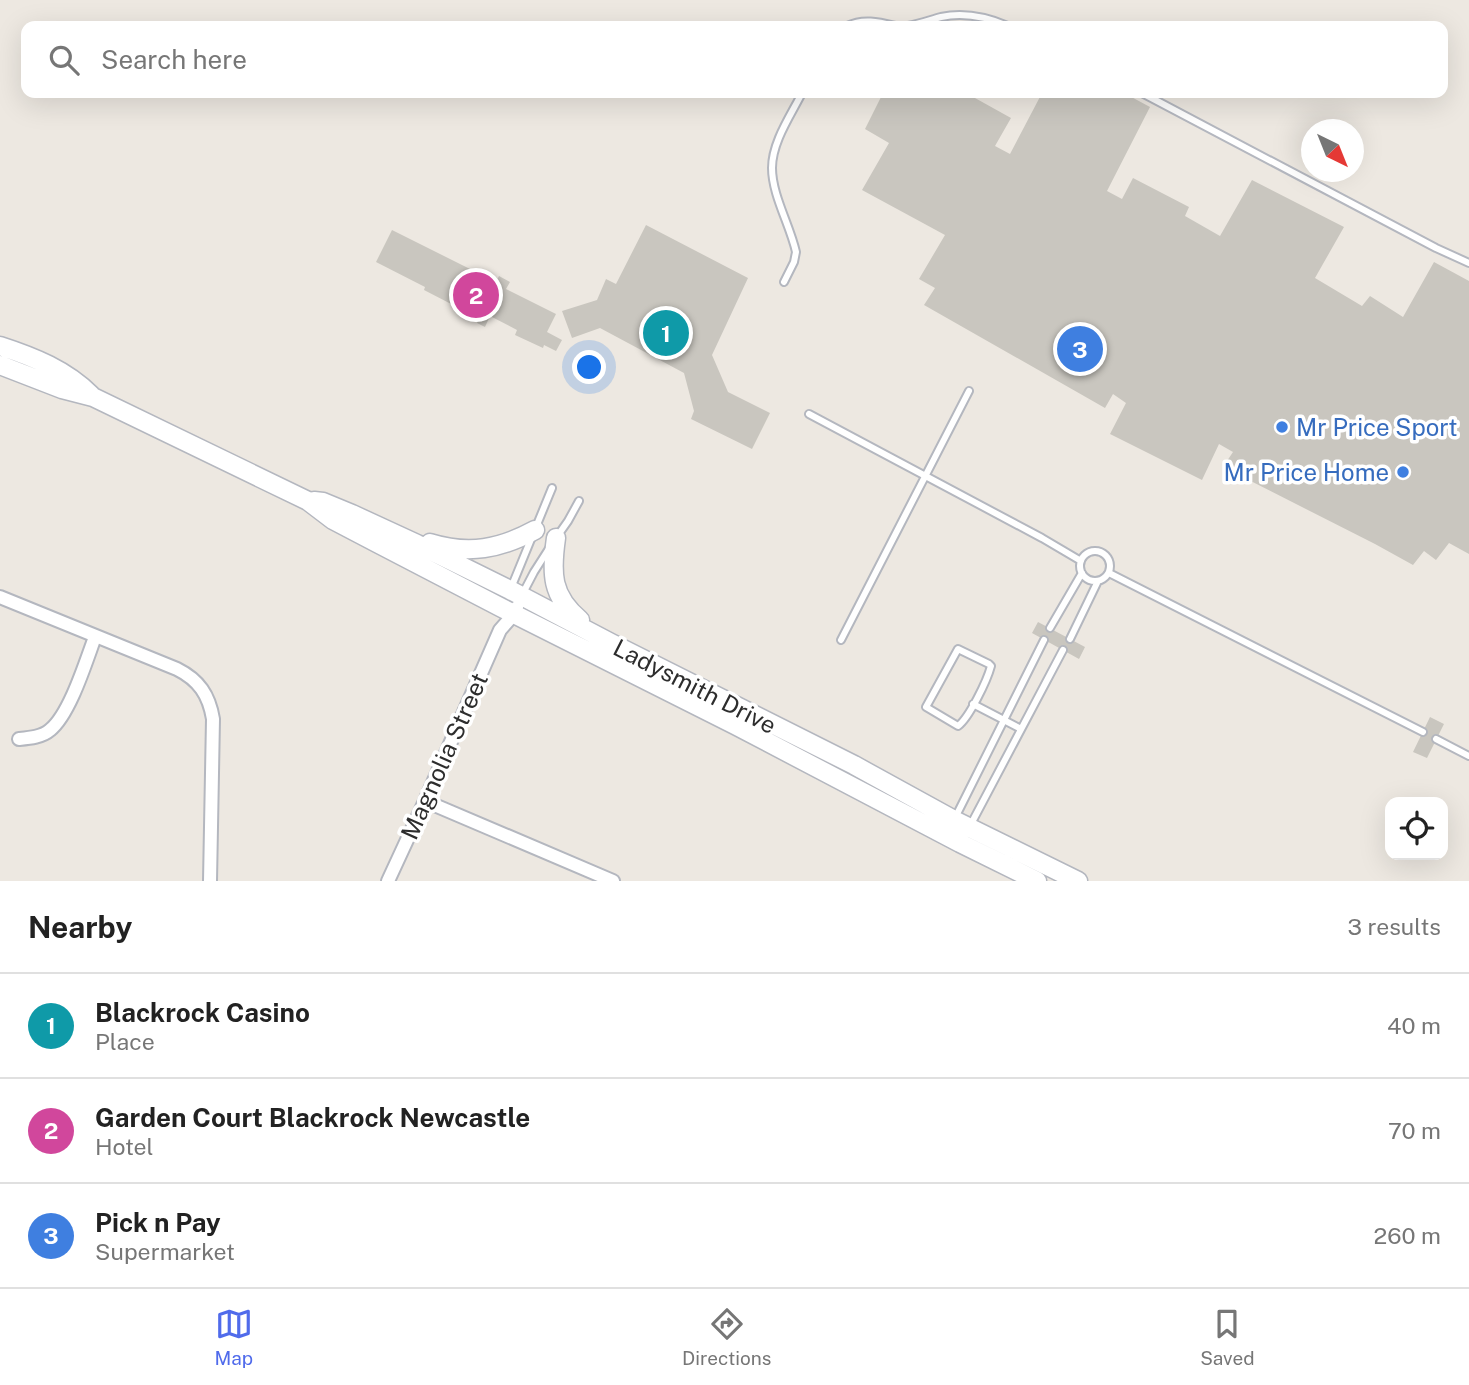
<!DOCTYPE html>
<style>
:root{--surface:#fff;--page:#f6f6f6;--text:#222;--muted:#767676;--line:#e0e0e0;--accent:#506beb}
body{margin:0;font-family:"Public Sans",sans-serif;background:var(--page);color:var(--text)}
.controls{position:absolute;right:21px;bottom:21px;display:grid;overflow:hidden;border-radius:14px;box-shadow:0 7px 28px #0002}
.controls button{width:63px;height:63px;display:grid;place-items:center;padding:0;border:0;border-bottom:2px solid var(--line);background:var(--surface);color:var(--text);font:35px sans-serif}
.compass{position:absolute;left:1301px;top:119px;width:63px;height:63px;border-radius:50%;background:var(--surface);box-shadow:0 7px 28px #0002;rotate:137deg}
.you{position:absolute;left:590px;top:368px;width:24px;height:24px;margin:-18px;border:5px solid #fff;border-radius:50%;background:#1a73e8;box-shadow:0 0 0 10px #1a73e833}
.badge{display:grid;place-items:center;width:46px;height:46px;border-radius:50%;background:var(--accent);color:#fff;font-size:23px;font-weight:700}
.pin{position:absolute;translate:-50% -50%;border:4px solid #fff;box-shadow:0 2px 7px #0006}
.list{margin:0;padding:0;list-style:none}
h2{display:flex;justify-content:space-between;align-items:center;height:91px;margin:0;padding:0 28px;font-size:30px}
h2 small{font-size:23px;font-weight:400;color:var(--muted)}
.list li{display:grid;grid-template-columns:46px 1fr auto;gap:21px;align-items:center;box-sizing:border-box;height:105px;padding:0 28px;border-top:2px solid var(--line)}
.list b{display:block;font-size:26px;white-space:nowrap}
.list p{margin:0;font-size:23px;white-space:nowrap;color:var(--muted)}
.list em{font-size:23px;font-style:normal;color:var(--muted)}
.icon{flex:none;width:38px;height:38px;fill:none;stroke:currentColor;stroke-width:2;stroke-linecap:round;stroke-linejoin:round}
.map{position:relative;flex:none;width:1469px;height:881px;overflow:hidden}
.search{position:absolute;background:var(--surface);box-shadow:0 7px 28px #0002;left:21px;right:21px;top:21px;height:77px;display:flex;align-items:center;gap:18px;box-sizing:border-box;padding:0 24px;border-radius:14px;color:var(--muted);font-size:26px}
.sheet{height:406px;background:var(--surface)}
nav{display:flex;justify-content:space-around;align-items:center;box-sizing:border-box;height:98px;border-top:2px solid var(--line);background:var(--surface);font-size:19px;color:var(--muted)}
nav a{display:grid;justify-items:center;gap:4px}
nav .on{color:var(--accent)}
.map>svg:first-child{display:block}
.building{fill:#c9c6bf}
.lines{fill:none;stroke-linecap:round;stroke-linejoin:round}
.lane-casing{stroke:#b4b7bf;stroke-width:10}
.street-casing{stroke:#b4b7bf;stroke-width:16}
.secondary-casing{stroke:#b4b7bf;stroke-width:21}
.lane{stroke:#fff;stroke-width:6}
.street{stroke:#fff;stroke-width:12}
.secondary{stroke:#fff;stroke-width:18}
.shop-dot{fill:#3f7fe0;stroke:#fff;stroke-width:2.5}
.labels{text-anchor:middle;dominant-baseline:central;stroke-width:7;stroke-linejoin:round;paint-order:stroke}
.shop-label{font-size:24px;fill:#366cbe;stroke:#fff;text-anchor:start}
.street-label{font-size:24px;fill:#2d2d2d;stroke:#fff}
</style>
<div class="map">
<svg width="1469" height="881" viewBox="0 0 1469 881">
<rect width="100%" height="100%" fill="#ede8e1"/>
<!-- building -->
<path class="building" d="M883 93H966L1011 118 995 146 1010 154 1042 93 1050 95 1051 93H1124L1150 107 1107 191 1122 199 1133 178 1189 207 1185 216 1220 236 1252 180 1344 227 1315 278 1362 306 1370 296 1403 317 1434 262 1469 281V554L1449 543 1436 560 1424 551 1413 565 1375 544 1223 467 1233 452 1219 444 1202 480 1110 434 1126 403 1113 394 1105 408 924 305 935 288 919 279 945 235 862 190 889 143 865 129Z
M646 225 748 278 712 355 728 392 770 413 752 449 691 419 694 411 684 373 600 328 572 338 562 311 597 300 606 279 616 284Z
M392 230 496 282 499 276 510 282 506 289 556 314 547 332 562 340 556 351 544 345 543 348 515 335 517 330 490 316 485 327 477 323 482 312 458 300 455 306 424 290 425 287 376 262Z
M1038 622 1085 647 1079 659 1032 633Z
M1430 717 1444 724 1427 758 1413 752Z"/>
<g class="lines">
<defs>
<path id="lane" d="M847 26C863 18 879 22 896 26
M908 26C919 24 930 20 941 17 964 12 987 17 1008 26
M1142 93 1436 248 1469 263
M784 282 794 262 796 252C790 225 772 195 772 168 772 142 791 115 802 93
M809 414 1042 538 1081 561
M556 538 568 521 579 501
M1080 566a15 15 0 1 1 30 0a15 15 0 1 1-30 0Z
M1109 573 1423 732
M511 588 552 488
M522 595 534 572 550 547
M1050 628 1082 573
M1070 639 1098 581
M841 640 969 391
M958 649 989 664 991 666C987 681 969 718 958 726L926 707Z
M973 704 1021 729
M1436 739 1469 756
M955 818 1044 640
M961 843 1063 650"/>
<path id="street" d="M0 597 177 669C199 680 209 695 213 719L210 881
M19 739C30 738 42 737 50 730 70 714 86 661 95 637
M425 801 613 881
M388 881 425 801 500 630 514 614 517 607"/>
<path id="secondary" d="M0 346C34 357 66 370 91 395
M0 365 62 389 93 397 308 501 333 520 375 542 502 608 735 725 960 843 1037 881
M314 501 323 502 352 514 417 544 510 590 611 643 854 765 954 820 1078 881
M556 538C551 573 551 596 580 620
M430 543C469 555 500 549 535 530"/>
</defs>
<!-- lane casing -->
<use href="#lane" class="lane-casing"/>
<!-- street casing -->
<use href="#street" class="street-casing"/>
<!-- secondary casing -->
<use href="#secondary" class="secondary-casing"/>
<!-- lane -->
<use href="#lane" class="lane"/>
<!-- street -->
<use href="#street" class="street"/>
<!-- secondary -->
<use href="#secondary" class="secondary"/>
</g>
<!-- markers -->
<g class="shop-dot">
<circle cx="1282" cy="427" r="7"/>
<circle cx="1403" cy="472" r="7"/>
</g>
<g class="labels">
<!-- shop labels -->
<g class="shop-label">
<text x="1296" y="427">Mr Price Sport</text>
<text x="1389" y="472" text-anchor="end">Mr Price Home</text>
</g>
<!-- street labels -->
<g class="street-label">
<text transform="translate(695 686) rotate(27)">Ladysmith Drive</text>
<text transform="translate(444 756) rotate(-66)">Magnolia Street</text>
</g>
</g>
</svg>
<div class="controls">
<button><svg class="icon" aria-label="locate" viewBox="0 0 24 24"><circle cx="12" cy="12" r="6"/><path d="M12 2v4M12 18v4M2 12h4M18 12h4"/></svg></button>
</div>
<svg class="compass" viewBox="-18 -18 36 36"><path d="M0-13l5 13h-10z" fill="#e53935"/><path d="M0 13l5-13h-10z" fill="#767676"/></svg>
<div class="you"></div>
<div class="pin badge" style="left:666px;top:333px;background:#0f9aa8">1</div>
<div class="pin badge" style="left:476px;top:295px;background:#d1479c">2</div>
<div class="pin badge" style="left:1080px;top:349px;background:#3f7fe0">3</div>
<div class="search"><svg class="icon" aria-label="search" viewBox="0 0 24 24"><circle cx="10" cy="10" r="6"/><path d="M15 15l6 6"/></svg>Search here</div>
</div>
<section class="sheet">
<h2>Nearby<small>3 results</small></h2>
<ul class="list">
<li><span class="badge" style="background:#0f9aa8">1</span><div><b>Blackrock Casino</b><p>Place</p></div><em>40 m</em></li>
<li><span class="badge" style="background:#d1479c">2</span><div><b>Garden Court Blackrock Newcastle</b><p>Hotel</p></div><em>70 m</em></li>
<li><span class="badge" style="background:#3f7fe0">3</span><div><b>Pick n Pay</b><p>Supermarket</p></div><em>260 m</em></li>
</ul>
</section>
<nav>
<a class="on"><svg class="icon" aria-label="map" viewBox="0 0 24 24"><path d="M3 6l6-2 6 2 6-2v14l-6 2-6-2-6 2zM9 4v14M15 6v14"/></svg>Map</a>
<a><svg class="icon" aria-label="directions" viewBox="0 0 24 24"><path d="M12 3l9 9-9 9-9-9zM9 14v-3h6M13 9l2 2-2 2"/></svg>Directions</a>
<a><svg class="icon" aria-label="saved" viewBox="0 0 24 24"><path d="M7 4h10v16l-5-4-5 4z"/></svg>Saved</a>
</nav>
